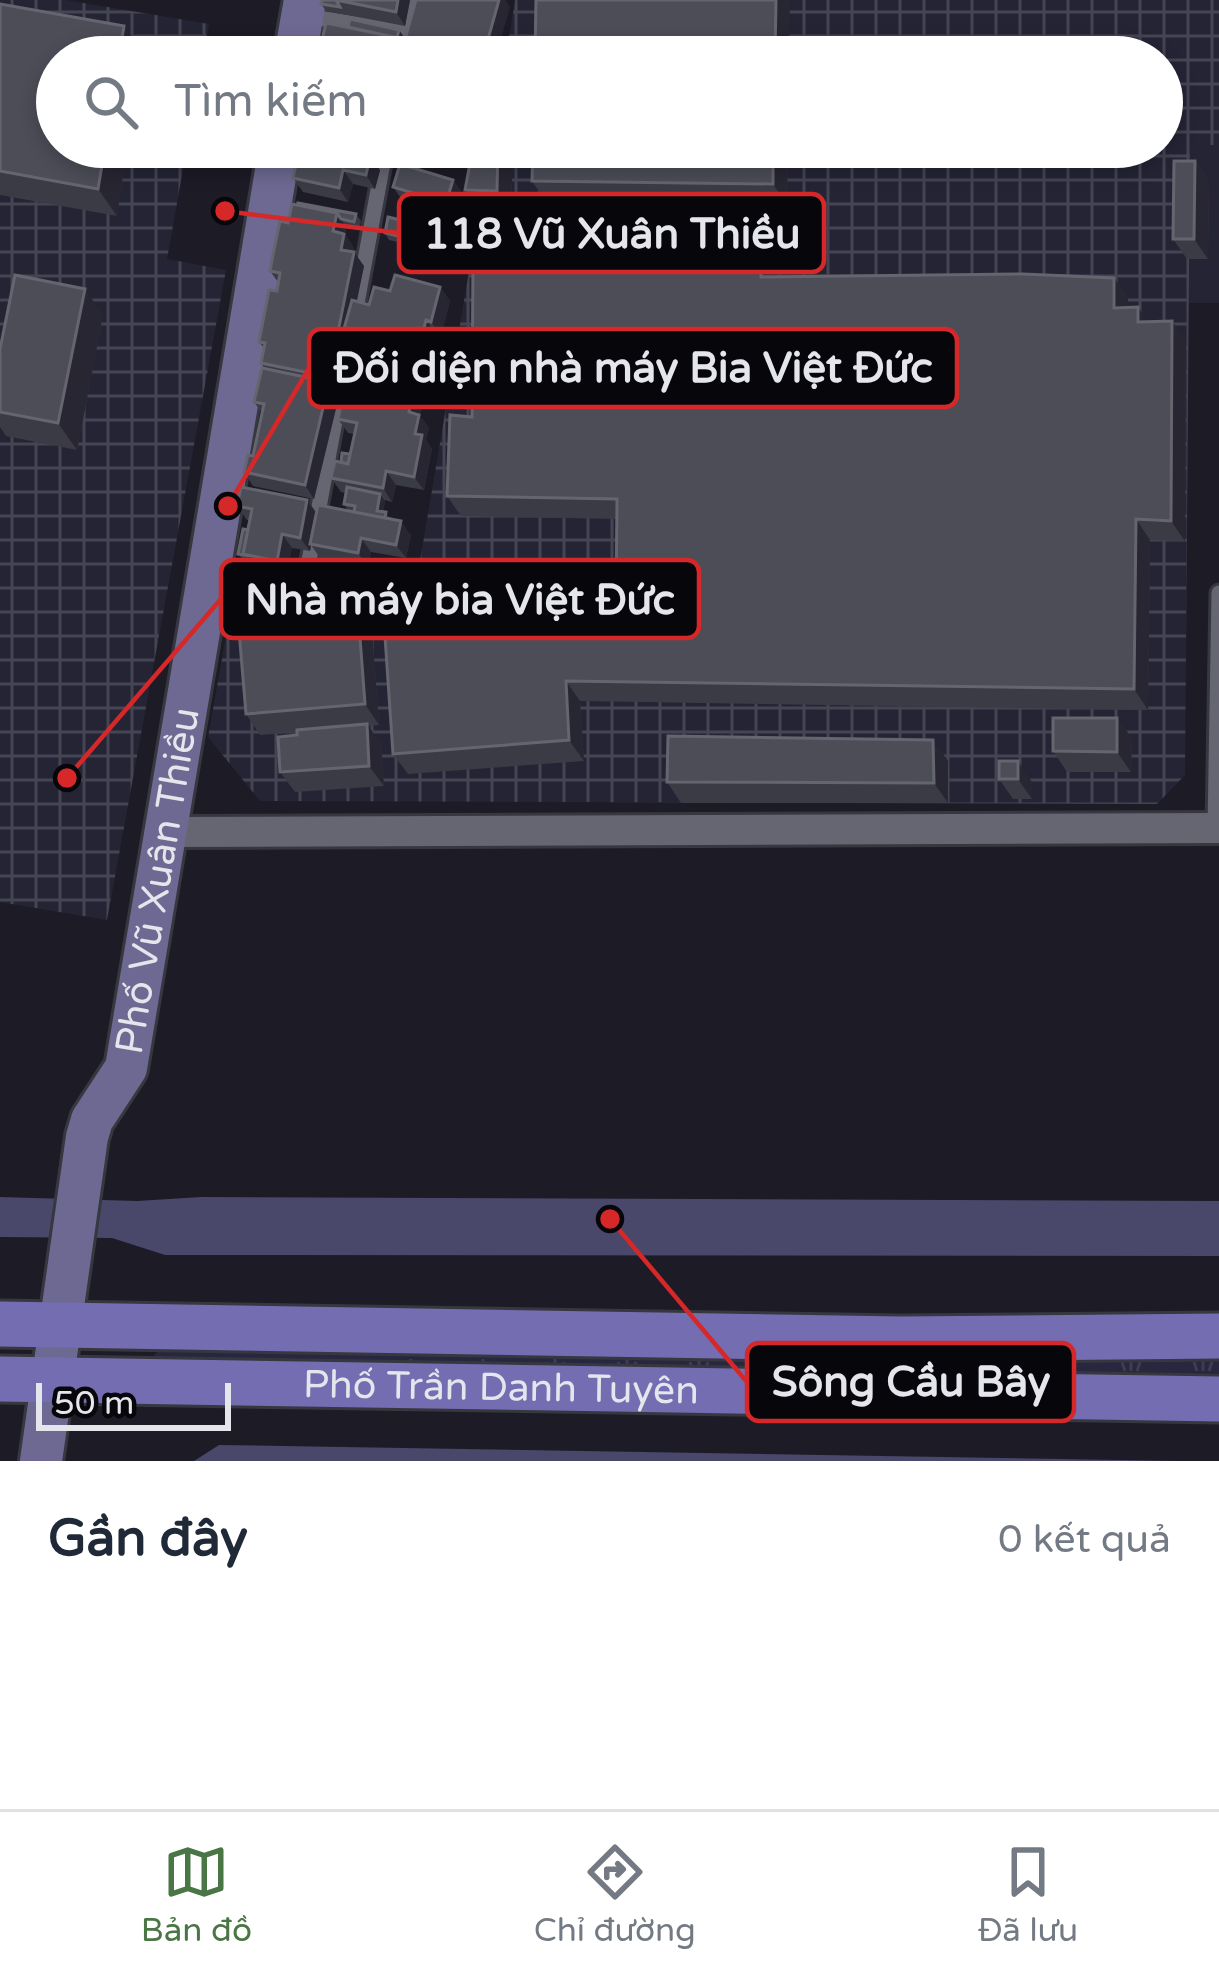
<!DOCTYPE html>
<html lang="vi">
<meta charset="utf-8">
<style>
:root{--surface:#fff;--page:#f2f2f3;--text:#1f2937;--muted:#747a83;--line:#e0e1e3;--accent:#4a7544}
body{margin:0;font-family:"Varela Round",sans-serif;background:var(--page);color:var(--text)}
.scale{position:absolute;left:36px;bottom:30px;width:195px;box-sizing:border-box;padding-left:12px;border:6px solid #e5e5ec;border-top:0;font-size:33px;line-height:42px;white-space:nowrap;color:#e5e5ec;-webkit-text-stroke:9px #07070b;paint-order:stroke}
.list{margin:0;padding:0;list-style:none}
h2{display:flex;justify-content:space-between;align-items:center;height:156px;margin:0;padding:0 48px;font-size:51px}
h2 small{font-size:39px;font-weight:400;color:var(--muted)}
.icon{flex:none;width:66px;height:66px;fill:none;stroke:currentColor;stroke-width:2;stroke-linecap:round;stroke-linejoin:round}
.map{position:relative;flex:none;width:1219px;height:1461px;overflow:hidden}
.search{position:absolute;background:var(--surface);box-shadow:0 6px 18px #0003;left:36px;right:36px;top:36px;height:132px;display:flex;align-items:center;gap:30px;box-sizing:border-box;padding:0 42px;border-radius:66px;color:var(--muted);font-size:45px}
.sheet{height:348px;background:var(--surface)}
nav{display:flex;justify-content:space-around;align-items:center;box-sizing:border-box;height:168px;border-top:3px solid var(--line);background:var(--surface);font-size:33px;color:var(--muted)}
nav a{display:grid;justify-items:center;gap:6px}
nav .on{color:var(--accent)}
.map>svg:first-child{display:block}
.built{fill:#252435}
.industrial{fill:url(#industrial-grid)}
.grass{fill:url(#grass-tufts)}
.water{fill:#49476a}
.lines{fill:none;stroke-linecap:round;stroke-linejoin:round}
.service-casing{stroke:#373740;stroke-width:21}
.minor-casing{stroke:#373740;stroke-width:36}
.secondary-casing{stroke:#373740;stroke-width:48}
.primary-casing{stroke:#373740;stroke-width:51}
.service{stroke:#666673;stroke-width:15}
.minor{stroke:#666673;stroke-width:30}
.secondary{stroke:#6d6992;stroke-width:42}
.primary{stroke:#746db1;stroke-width:45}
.wall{fill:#3b3b46}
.shaded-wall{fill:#272632}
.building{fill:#4d4d58;stroke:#65656f;stroke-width:3}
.labels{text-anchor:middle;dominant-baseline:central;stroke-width:12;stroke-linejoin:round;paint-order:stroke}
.street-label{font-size:39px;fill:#e5e5ec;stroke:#07070b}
.leader{fill:none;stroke:#d62828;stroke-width:4.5}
.callout-dot{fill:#d62828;stroke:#07070b;stroke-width:4.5}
.callout{fill:#07070b;stroke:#d62828;stroke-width:4.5}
.callout-label{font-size:42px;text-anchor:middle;font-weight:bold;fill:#e5e5ec}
</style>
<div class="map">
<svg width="1219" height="1461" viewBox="0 0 1219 1461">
<defs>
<pattern id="industrial-grid" width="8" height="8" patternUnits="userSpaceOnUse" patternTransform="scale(3)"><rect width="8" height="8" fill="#252435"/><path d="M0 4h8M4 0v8" fill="none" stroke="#444452"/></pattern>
<pattern id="grass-tufts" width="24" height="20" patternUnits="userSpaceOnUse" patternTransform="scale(3)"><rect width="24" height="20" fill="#292740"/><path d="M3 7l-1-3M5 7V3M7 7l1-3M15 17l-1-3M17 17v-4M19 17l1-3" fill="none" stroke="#3e3c52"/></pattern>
</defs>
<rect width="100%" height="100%" fill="#1c1b26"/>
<!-- built -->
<path class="built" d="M1190 144 1219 145V303H1186Z"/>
<!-- industrial -->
<path class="industrial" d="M0 0H66L209 24 203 57H57V147H187L167 259 226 270 107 920 0 902Z
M515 0H1219V145H1190L1185 775 1157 804 260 801 208 737 235 586 417 579 490 147H1162V57H506Z"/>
<!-- grass -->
<path class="grass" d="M159 1351 1219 1358V1373L161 1366 151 1358Z"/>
<!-- water -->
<path class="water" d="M0 1197 137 1201 201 1197 1219 1201V1256L165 1255 112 1238 0 1237Z
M219 1445 1178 1461H194Z"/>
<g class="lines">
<defs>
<path id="service" d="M305 16 407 32
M402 57 413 0
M306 577 386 147
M1215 828 1219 593"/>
<path id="minor" d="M165 832 1219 828"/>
<g id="secondary">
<path d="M295 57 305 0"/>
<path id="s1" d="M41 1461 87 1137 92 1120 126 1068 280 147"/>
</g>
<g id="primary">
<path d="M0 1324 901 1339 1219 1336"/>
<path id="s2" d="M0 1379 1219 1399"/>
</g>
</defs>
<!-- service casing -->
<use href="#service" class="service-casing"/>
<!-- minor casing -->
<use href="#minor" class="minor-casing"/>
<!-- secondary casing -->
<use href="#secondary" class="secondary-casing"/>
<!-- primary casing -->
<use href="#primary" class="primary-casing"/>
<!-- service -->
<use href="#service" class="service"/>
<!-- minor -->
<use href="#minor" class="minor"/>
<!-- secondary -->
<use href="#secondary" class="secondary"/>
<!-- primary -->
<use href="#primary" class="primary"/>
</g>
<!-- wall -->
<path class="wall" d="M322 0H410L405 26 326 11 321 4Z
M0 4 142 52 141 57H57L127 147 117 216 0 195Z
M301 147H338L337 149 380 170 375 189 353 184 348 202 303 192 293 178 304 161 305 153Z
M471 147H513L511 212 479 210 465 190 472 147Z
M533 147H788L787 205 546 202 532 181Z
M1195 161 1209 181 1208 259H1187L1173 239Z
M453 180 463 194 456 217 403 201 393 187Z
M356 214 361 221 359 229 346 226 345 234 354 248 353 252 364 266 356 301 369 305 390 291 440 287 450 301 441 335 436 334 434 339 450 355 443 381 350 356 346 351 338 390H335L339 396 314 499 253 486 244 472 253 456 262 413 254 402 264 368 261 363 264 348 259 342 278 282 270 271 288 223Z
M422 225 427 232 423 248 389 240 385 233Z
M769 277 1114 278 1128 298V308L1148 322 1186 342 1185 541 1150 540 1148 710 580 701 584 761 408 774 393 754 570 567 584 587 588 600 616 601 617 519 461 516 447 496 472 417Z
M103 315 77 450 6 436 0 427V349Z
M414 384 424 398 420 416 429 428 426 440 432 449 424 490 396 485 392 502 385 500 383 512 411 535 406 558 371 552 368 567 320 558 311 545 310 551 292 548 286 575 252 568 248 561 243 560 238 554 249 520H247L237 506 307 500 316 512 348 511 344 504 346 493 341 492 331 478 341 462 350 454 354 434 348 433 338 419Z
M356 585 370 605 379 725 368 726 381 744 384 786 295 792 280 772 297 735V732L260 735 246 714Z
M1132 738 1131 772H1067L1053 751Z
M948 761V803H681L667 782Z
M999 761 1032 782V799H1013L999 779Z"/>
<!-- shaded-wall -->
<path class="shaded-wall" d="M398 0H410L405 26 396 12Z
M499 0H506L510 7 496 57H483Z
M776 0H790L789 57H775Z
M124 26 142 52 141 57H119Z
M399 30 404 37 401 48 403 51 402 57H389L394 37Z
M105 147H127L117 216 98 189Z
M498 147H513L511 212 497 191Z
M773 147H788L787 205 773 184Z
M370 157 380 170 375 189 366 175Z
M1195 161 1209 181 1208 259 1194 239Z
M343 170 353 184 348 202 339 188Z
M453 180 463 194 456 217 446 203Z
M337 213 346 227 345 234 354 248 351 264 341 250 333 231Z
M422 225 427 232 423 248 418 241Z
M354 252 364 266 348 345 340 343 346 351 338 390 329 377Z
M1114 278 1128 298V328L1114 308Z
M440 287 450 301 441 335 431 322Z
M85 289 103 315 77 450 58 423Z
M1138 307 1152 328 1138 322Z
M426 320 436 334 432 350 422 336Z
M1172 321 1186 342 1185 541 1171 521Z
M440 341 450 355 443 381 433 367Z
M329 382 339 396 314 499 305 485Z
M414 384 424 398 420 416 429 428 426 440 432 449 424 490 414 477 409 412Z
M386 471 396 485 392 502 383 488Z
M380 494 385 501 382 518 377 511Z
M307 500 317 514 310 551 300 538Z
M1136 519 1150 540 1148 710 1134 689Z
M401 521 411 535 406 558 396 545Z
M282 534 292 548 286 575 277 561Z
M361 538 371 552 368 567 358 553Z
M570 567 584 587 595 620 581 600Z
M356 585 370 605 379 725 365 704Z
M566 681 580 701 584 761 569 740Z
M1117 718 1132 738 1131 772 1117 752Z
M367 724 381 744 384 786 369 766Z
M933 740 948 761V803L934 783Z
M1018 761 1032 782V799L1018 779Z"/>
<!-- building -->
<path class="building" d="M322 0H336L340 7 321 4Z
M336 0H398L396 12Z
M416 0H499L483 57H400Z
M536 0H776L775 57H535Z
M0 4 124 26 119 57H57V147H105L98 189 0 171Z
M350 19 399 30 396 41 394 37 348 27Z
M326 23 394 37 389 57H328L332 42 322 40Z
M489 50 508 52 507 57H488Z
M303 147H320L316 164 304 161 307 148Z
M320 147H329L370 157 366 175 343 170 339 188 293 178 297 160 316 164Z
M473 147H498L497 191 465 190Z
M533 147H773V184L532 181Z
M1174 161H1195L1194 239H1173Z
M400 164 453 180 446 203 393 187Z
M298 203 356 214 354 222 341 219 337 213 298 205Z
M292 204 337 213 333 231 344 234 341 250 354 252 329 377 261 363 265 343 259 342 269 290 277 291 280 273 270 271 273 255 280 221 288 223Z
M388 217 422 225 418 241 385 233Z
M473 259 761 266V277L1023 274 1114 278V308L1138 307V322L1172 321 1171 521 1136 519 1134 689 566 681 569 740 393 754 381 578 570 567 581 600 616 601 617 499 447 496 450 415 472 417Z
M15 275 85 289 58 423 0 412V349Z
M395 275 440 287 431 322 426 320 422 336 440 341 433 367 340 343 352 300 369 305 374 287 390 291Z
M262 368 329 382 305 485 244 472 248 455 253 456 264 404 254 402Z
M348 371 414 384 409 412 419 415 415 434 422 435 414 477 386 471 383 488 331 478 335 461 348 464 357 423 338 419Z
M342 453 350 454 348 464 341 462Z
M241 487 307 500 300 538 282 534 277 561 243 554 252 509 237 506Z
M347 487 380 494 377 511 386 512 385 518 354 512 355 506 344 504Z
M318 505 401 521 396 545 361 538 358 553 310 544Z
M243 529 248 530 243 554 244 555 238 554Z
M356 585 365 704 246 714 236 595Z
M1053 718H1117V752L1053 751Z
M367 724 369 766 280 772 278 737 297 735V730Z
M668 736 933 740 934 783 667 782Z
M999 761H1018V779H999Z"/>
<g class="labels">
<!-- street labels -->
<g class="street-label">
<text stroke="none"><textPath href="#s1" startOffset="597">Phố Vũ Xuân Thiều</textPath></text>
<text stroke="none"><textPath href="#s2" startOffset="501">Phố Trần Danh Tuyên</textPath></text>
</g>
</g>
<!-- callouts -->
<path class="leader" d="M225 211L399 233M228 506L309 368M67 778L221 599M610 1219L747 1382"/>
<g class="callout-dot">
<circle cx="225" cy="211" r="12"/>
<circle cx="228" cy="506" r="12"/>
<circle cx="67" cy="778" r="12"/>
<circle cx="610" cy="1219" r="12"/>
</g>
<g class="callout">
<rect x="399" y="194" width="425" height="78" rx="12"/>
<rect x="309" y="329" width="648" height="78" rx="12"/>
<rect x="221" y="560" width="478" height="78" rx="12"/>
<rect x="747" y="1343" width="327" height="78" rx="12"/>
</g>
<g class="callout-label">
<text x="612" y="248">118 Vũ Xuân Thiều</text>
<text x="633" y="382">Đối diện nhà máy Bia Việt Đức</text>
<text x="460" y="614">Nhà máy bia Việt Đức</text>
<text x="911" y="1396">Sông Cầu Bây</text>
</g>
</svg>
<div class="scale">50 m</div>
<div class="search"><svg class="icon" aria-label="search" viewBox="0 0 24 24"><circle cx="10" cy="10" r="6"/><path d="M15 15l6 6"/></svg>Tìm kiếm</div>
</div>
<section class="sheet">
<h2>Gần đây<small>0 kết quả</small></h2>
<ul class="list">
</ul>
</section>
<nav>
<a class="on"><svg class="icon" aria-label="map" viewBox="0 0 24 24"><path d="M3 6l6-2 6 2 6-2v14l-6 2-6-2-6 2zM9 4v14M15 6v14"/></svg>Bản đồ</a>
<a><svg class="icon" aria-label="directions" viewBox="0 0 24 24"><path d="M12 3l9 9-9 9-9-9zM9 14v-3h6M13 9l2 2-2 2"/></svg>Chỉ đường</a>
<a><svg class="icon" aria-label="saved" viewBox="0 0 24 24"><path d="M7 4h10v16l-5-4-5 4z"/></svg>Đã lưu</a>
</nav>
